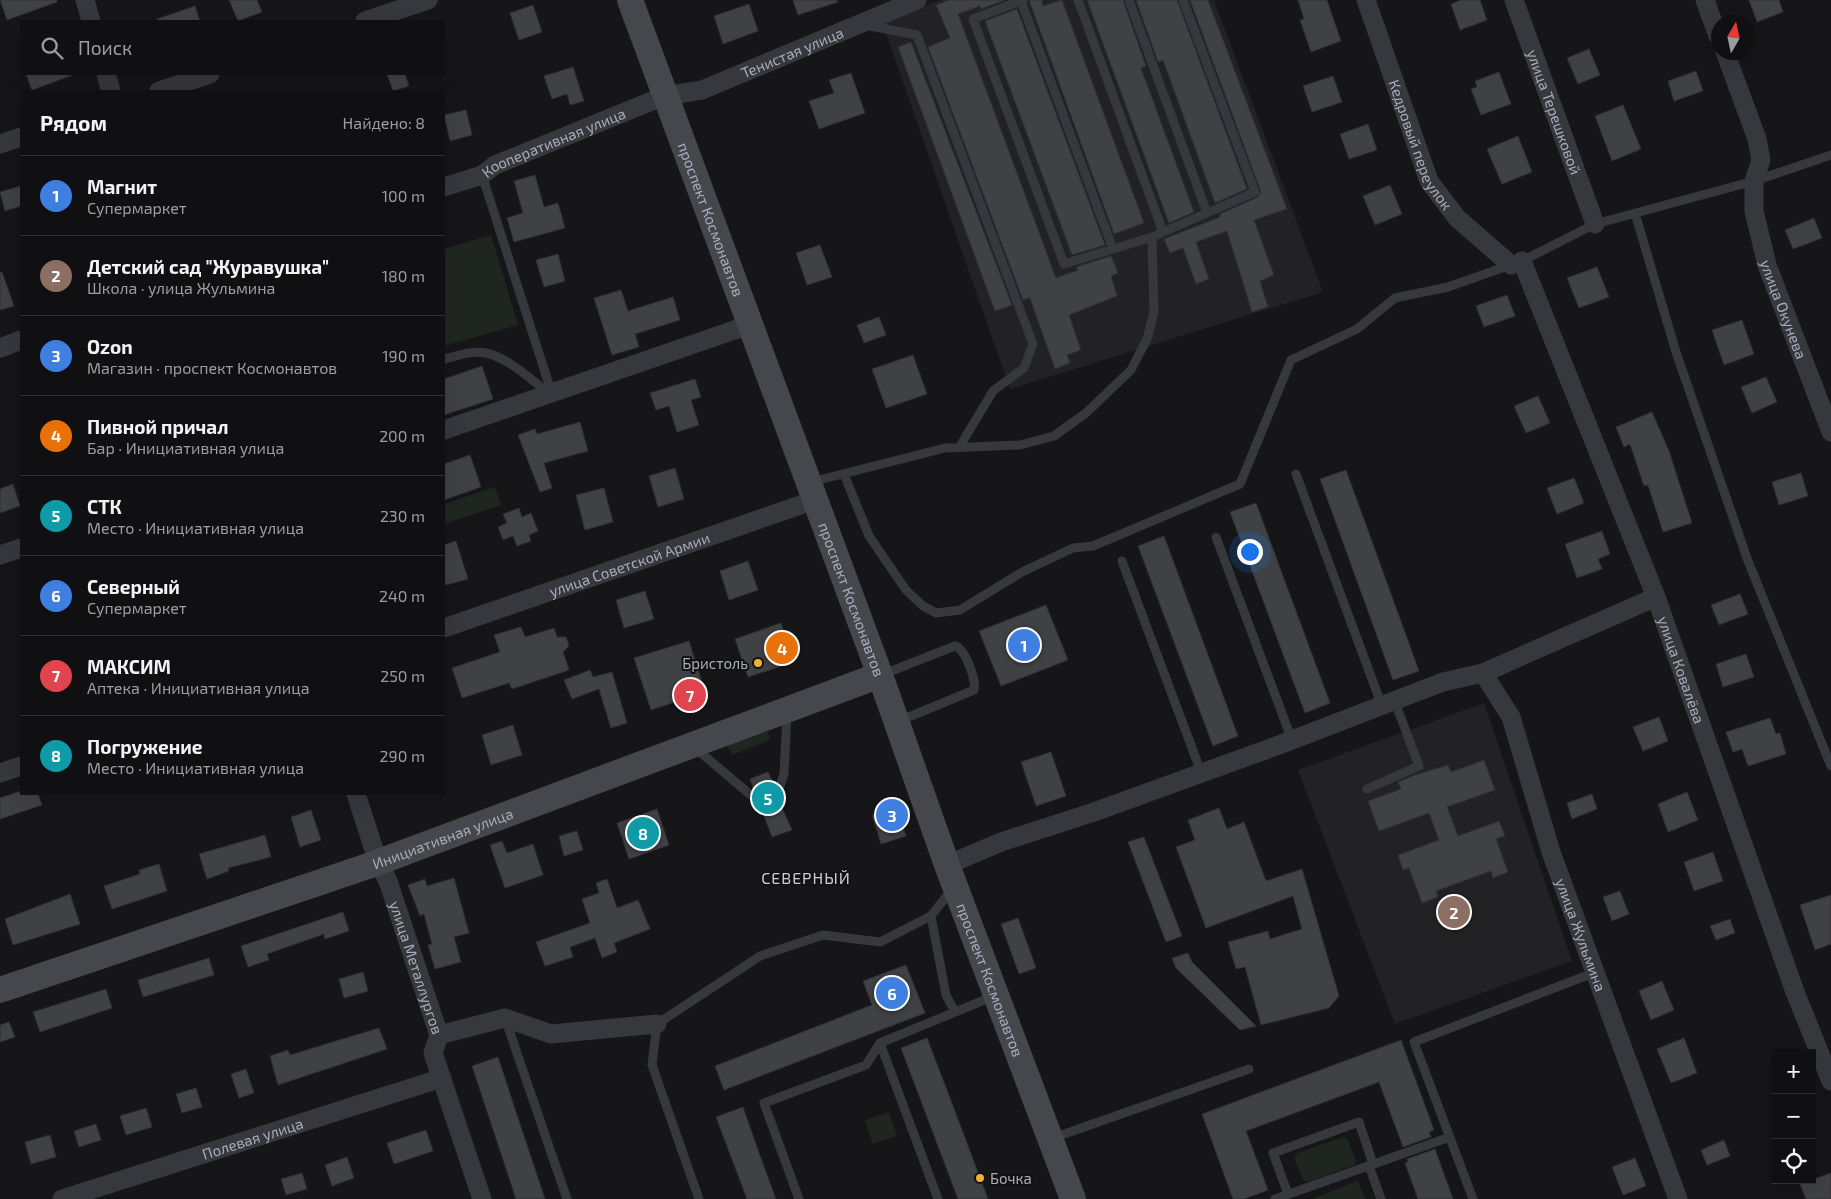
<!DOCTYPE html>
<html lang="ru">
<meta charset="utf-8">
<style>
:root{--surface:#101012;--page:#19191b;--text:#f1f3f6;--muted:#9c9d9f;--line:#303032;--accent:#b45309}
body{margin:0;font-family:"Exo 2",sans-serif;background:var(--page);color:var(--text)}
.controls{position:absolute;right:15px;bottom:15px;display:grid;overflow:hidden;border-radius:0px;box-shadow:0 5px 20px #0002}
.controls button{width:45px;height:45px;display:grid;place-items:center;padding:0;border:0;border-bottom:1px solid var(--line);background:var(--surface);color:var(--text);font:25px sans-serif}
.compass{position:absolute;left:1711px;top:15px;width:45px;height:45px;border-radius:50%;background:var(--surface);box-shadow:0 5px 20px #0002;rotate:9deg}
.you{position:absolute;left:1249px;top:551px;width:18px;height:18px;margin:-12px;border:4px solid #fff;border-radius:50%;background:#1a73e8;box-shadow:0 0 0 8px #1a73e833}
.badge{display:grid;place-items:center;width:32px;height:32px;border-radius:50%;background:var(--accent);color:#fff;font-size:16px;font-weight:700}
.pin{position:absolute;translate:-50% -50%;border:2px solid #fff;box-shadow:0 1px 5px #0006}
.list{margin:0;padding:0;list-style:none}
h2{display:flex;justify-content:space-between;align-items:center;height:65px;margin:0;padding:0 20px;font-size:21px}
h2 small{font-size:16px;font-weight:400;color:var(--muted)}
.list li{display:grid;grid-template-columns:32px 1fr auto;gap:15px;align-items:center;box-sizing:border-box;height:80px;padding:0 20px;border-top:1px solid var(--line)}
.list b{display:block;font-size:19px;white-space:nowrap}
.list p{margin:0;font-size:16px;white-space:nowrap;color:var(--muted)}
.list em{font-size:16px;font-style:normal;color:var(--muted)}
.icon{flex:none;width:28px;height:28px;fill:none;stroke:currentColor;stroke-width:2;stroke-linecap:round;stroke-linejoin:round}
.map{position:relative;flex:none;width:1831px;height:1199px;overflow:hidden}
.search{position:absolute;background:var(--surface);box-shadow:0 5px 20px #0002;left:20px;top:20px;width:425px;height:55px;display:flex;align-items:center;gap:12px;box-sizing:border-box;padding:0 18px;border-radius:0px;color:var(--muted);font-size:19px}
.panel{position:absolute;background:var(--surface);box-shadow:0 5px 20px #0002;left:20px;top:90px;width:425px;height:705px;border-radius:0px}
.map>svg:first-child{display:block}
.built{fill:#222225}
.green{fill:#1e261f}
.building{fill:#404145;stroke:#303034}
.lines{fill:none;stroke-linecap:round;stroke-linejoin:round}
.lane{stroke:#37383d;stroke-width:9}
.street{stroke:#37383d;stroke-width:19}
.secondary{stroke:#45474d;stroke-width:26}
.poi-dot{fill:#f2b134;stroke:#111113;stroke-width:2}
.labels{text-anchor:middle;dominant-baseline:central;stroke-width:4;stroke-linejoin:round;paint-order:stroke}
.street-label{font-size:15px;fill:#a8adb8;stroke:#111113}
.poi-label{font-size:15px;fill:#a8adb8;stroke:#111113;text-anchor:end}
.neighbourhood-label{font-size:16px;letter-spacing:1px;fill:#c9ccd4;stroke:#111113}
</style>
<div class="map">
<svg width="1831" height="1199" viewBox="0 0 1831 1199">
<rect width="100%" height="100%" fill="#161618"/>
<!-- built -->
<path class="built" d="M939 0H1214L1323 292 1010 389 882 22Z
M1484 703 1572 961 1395 1024 1298 770Z"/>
<!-- green -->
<path class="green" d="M491 235 518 325 444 346V249Z
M495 487 501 505 444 524V504Z
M765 730 768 732 770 738 768 741 732 755 727 745Z
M889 1112 897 1136 873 1144 865 1120Z
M1344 1137 1347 1138 1356 1161 1354 1165 1307 1182 1303 1180 1294 1158 1297 1153Z
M1358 1181 1365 1199H1315L1314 1198Z"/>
<!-- building -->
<path class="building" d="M0 0H57V2L7 20Z
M229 0H257L262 12 238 21Z
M793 0H837L838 2 798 15Z
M949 0H1005L981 9 980 6 958 14 1056 278 1078 270 1076 267 1111 256 1118 273 1111 276 1117 296 1069 315 1081 350 1067 355 1070 363 1055 369 1030 298 1023 300 928 47 950 38 936 5Z
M1029 0H1042L1043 6 1062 0 1144 223 1114 234Z
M1087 0H1123L1146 66 1141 68 1194 212 1169 223Z
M1136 0H1177L1247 189 1215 203 1163 60 1158 62Z
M1190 0H1208L1287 209 1254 220 1274 275 1260 281 1268 307 1252 312 1227 231 1196 242 1209 279 1196 284 1183 248 1170 253 1164 239 1220 217V214L1258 197 1261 192Z
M1298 0H1327L1341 41 1311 52 1300 20 1304 19Z
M1461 0H1480L1487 20 1460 30 1451 4Z
M1749 0H1779L1783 12 1757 22Z
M749 4 758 31 723 44 714 16Z
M533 5 542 32 519 40 510 13Z
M195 6 200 21H158L157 19Z
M1017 9 1105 245 1072 255 985 21Z
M911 42 1012 305 995 311 898 47Z
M1589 49 1600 75 1578 84 1567 58Z
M573 67 584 101 570 105 567 94 552 99 544 76Z
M1696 71 1703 91 1674 101 1668 81Z
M1499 72 1511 104 1481 115 1471 89 1477 87 1475 81Z
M851 73 865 113 819 129 809 101 834 93 829 80Z
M26 74H73V75L32 90Z
M387 74H405L409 86 393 91Z
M1333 76 1342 102 1312 112 1303 86Z
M1623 105 1641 149 1612 161 1595 116Z
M466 110 472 135 450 141 444 115Z
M1368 124 1377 150 1349 159 1340 134Z
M1518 136 1532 172 1502 184 1487 149Z
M535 175 544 207 558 203 565 228 514 242 507 218 523 213 514 181Z
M1390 185 1402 214 1375 225 1363 196Z
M21 186V206L5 211 0 192Z
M1814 218 1822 238 1793 249 1785 230Z
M820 245 832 277 807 285 796 253Z
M558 254 565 281 544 287 536 260Z
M1597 267 1609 297 1579 308 1567 278Z
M0 272H2L14 306 0 310Z
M621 290 628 311 673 297 680 320 635 334 639 347 612 355 594 298Z
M1507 295 1515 316 1484 327 1476 306Z
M879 317 886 335 864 343 857 325Z
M1742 320 1754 354 1724 365 1712 330Z
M913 355 927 394 886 408 872 369Z
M482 366 493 399 444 415V379Z
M1766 377 1777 402 1752 413 1741 387Z
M695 379 701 397 691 400 699 425 677 432 669 406 656 410 650 393Z
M1538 396 1550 423 1526 433 1514 406Z
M1652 412 1669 451 1692 523 1663 532 1648 485 1644 486 1630 444 1624 447 1616 427Z
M580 422 588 451 544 463 552 488 540 492 518 435 535 429 537 434Z
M470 455 481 487 444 500V464Z
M675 468 684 499 658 507 649 476Z
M1346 470 1419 671 1393 680 1320 479Z
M1801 473 1808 496 1779 505 1772 482Z
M1574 478 1584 503 1557 514 1547 488Z
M13 484 20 506 0 513V489Z
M604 488 613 522 585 530 576 495Z
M1256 503 1330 703 1305 713 1230 512Z
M519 508 522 517 531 513 538 531 529 535 531 541 517 546 513 536 503 540 498 527 507 523 503 514Z
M1602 531 1610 554 1598 559 1602 569 1577 578 1565 544Z
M1164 536 1238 736 1213 746 1138 546Z
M456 541 468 579 446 585 444 577V545Z
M748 561 758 590 729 600 720 571Z
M645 591 654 619 624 628 616 600Z
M1740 594 1748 614 1719 625 1711 605Z
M1046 605 1068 660 1001 686 979 631Z
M781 623 794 662 748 677 735 639Z
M521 627 525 637 554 628 557 637H566L569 646 563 652 569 670 512 689 509 683 462 698 452 668 500 652 494 635Z
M689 641 705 692 651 710 634 658Z
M1746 654 1754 677 1723 687 1716 664Z
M590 670 593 677 612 672 627 723 611 728 599 689 572 699 564 680Z
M1659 717 1668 741 1643 751 1633 727Z
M1770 718 1776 734 1780 733 1786 754 1748 766 1742 749 1733 752 1726 732Z
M513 725 522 755 491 765 482 735Z
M1051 752 1066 796 1036 806 1021 762Z
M1484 760 1495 790 1447 807 1458 836 1499 821 1505 836 1496 839 1508 872 1493 878 1491 871 1436 891 1438 897 1422 903 1409 868 1403 870 1398 855 1439 840 1429 813 1379 831 1368 801 1401 789 1398 782 1415 775 1448 765 1451 772Z
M768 772 774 785 771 797 775 801H779L792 830 772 837 761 808 765 804V799L754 790 750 779Z
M21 791V794H38L42 805 0 819V798Z
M1687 792 1698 820 1668 832 1658 804Z
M1592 794 1597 809 1572 819 1567 803Z
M896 807 906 836 881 844 872 815Z
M1219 808 1227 829 1244 822 1266 881 1302 869 1339 996 1329 1008 1261 1025 1245 967 1236 969 1228 942 1268 931 1270 939 1302 929 1293 896 1206 928 1176 847 1195 840 1188 820Z
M657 809 669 845 629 859 617 823Z
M311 810 321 840 300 847 291 817Z
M577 831 583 850 564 856 559 836Z
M265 835 271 857 228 868 229 871 207 879 199 854Z
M1144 837 1182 936 1166 942 1128 842Z
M502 841 507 853 533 844 543 875 505 888 490 845Z
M1713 852 1723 881 1694 891 1684 862Z
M159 864 167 891 112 909 104 886 140 874 139 870Z
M454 878 469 933 454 937 461 962 435 969 428 945 432 944 424 914 420 916 408 885 425 879 427 886Z
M607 879 617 908 638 900 650 929 614 943 617 952 602 958 595 938 570 947 573 957 545 966 536 942 590 923 582 899 599 893 596 883Z
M1620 891 1629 914 1612 921 1603 897Z
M70 894 80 924 13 945 5 919Z
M1831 895V944L1815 950 1800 905Z
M343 912 349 931 325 939 324 934 267 954 269 960 248 967 241 946Z
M1018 918 1036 968 1019 974 1001 924Z
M1730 919 1735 933 1716 940 1710 926Z
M1188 953 1192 962 1256 1026 1240 1030 1176 968 1172 958Z
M209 958 214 975 143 997 138 980Z
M906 965 925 1013 724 1090 715 1066 872 1005 863 981Z
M363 972 368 991 344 998 339 979Z
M1662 981 1674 1010 1651 1020 1639 991Z
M106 989 112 1008 40 1032 33 1012Z
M9 1022 15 1037 0 1042V1025Z
M379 1028 387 1049 278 1085 270 1056 288 1050 290 1055Z
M927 1038 950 1098 988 1199H958L901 1048Z
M1684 1038 1697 1073 1671 1083 1657 1049Z
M1401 1040 1434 1130 1429 1132 1431 1137 1403 1147 1379 1082 1246 1131 1268 1190 1244 1199H1233L1202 1114Z
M498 1057 516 1112 545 1199H516L472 1066Z
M246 1069 254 1093 239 1098 231 1074Z
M196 1088 202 1107 182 1113 176 1094Z
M743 1107 759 1153 776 1199H747L716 1117Z
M146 1108 152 1127 126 1135 120 1116Z
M96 1124 101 1140 79 1147 74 1131Z
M426 1130 433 1151 394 1164 387 1143Z
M50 1135 56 1157 31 1164 25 1142Z
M1724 1140 1730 1156 1707 1165 1701 1150Z
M1435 1149 1453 1199H1418L1405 1163 1408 1162 1407 1159Z
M347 1157 354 1178 332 1186 325 1165Z
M1635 1158 1646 1186 1623 1195 1612 1167Z
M302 1173 307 1189 286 1195 281 1179Z
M1831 1173V1199H1806L1800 1184Z"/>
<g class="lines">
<!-- lane -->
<path class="lane" d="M1023 0 973 19 1064 264 1152 237 1255 192 1183 0
M1078 0 1163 232
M1129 0 1207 213
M1021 1 1113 249
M865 25 917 35 1033 344 1024 368 993 391 960 446
M482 175 552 394
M1635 213 1676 352 1748 561 1831 766
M444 359C457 356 473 350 486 353 509 358 531 380 549 393
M844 474 869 536 906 590 923 606 936 613 960 610 1022 572 1073 548 1093 546 1240 484 1291 360 1357 329 1395 298 1448 287 1522 261 1595 224 1754 181 1831 155
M1296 474 1382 706
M811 482 945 448 1020 445 1054 436 1086 413 1131 370 1147 339 1154 312 1152 237
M1216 537 1292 740
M1122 561 1201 772
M881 675 955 646C965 648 977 681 974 690L899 721
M694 747 759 802
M1367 789 1419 766 1395 702
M777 795 784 774 787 714
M952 889 931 916 946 995 955 1012
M505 1018 567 1199
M880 1043 938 1199
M1053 1138 1249 1069
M1369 1166 1381 1199
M1288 1194 1273 1153 1359 1122 1373 1164
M699 1199 652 1065 657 1024 760 956 823 935 880 942 931 916
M799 1199 764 1103 866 1065 880 1043 994 996
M1275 1199 1450 1137
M1473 1199 1414 1042 1596 972"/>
<!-- street -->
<g class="street">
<path d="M85 0 91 21"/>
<path id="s1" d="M1366 0 1429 181 1457 218 1511 265"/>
<path id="s2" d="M1514 0 1595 224"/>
<path d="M1705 0 1718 36"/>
<path d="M365 21 428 0"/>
<path id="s3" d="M1725 52 1757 139 1761 160 1754 181V211L1767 265 1831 432"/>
<path d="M106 74 111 91"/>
<path d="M159 91 210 74"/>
<path d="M0 144 21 137"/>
<path id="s4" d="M444 187 482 175 495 165 664 96 702 90 917 0"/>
<path id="s5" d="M1522 261 1656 597 1795 992 1831 1081"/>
<path d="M0 348 21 340"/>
<path d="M444 430 749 325"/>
<path d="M0 555 21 548"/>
<path id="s6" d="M444 628 815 500"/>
<path id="s7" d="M1483 673 1511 717 1551 852 1678 1199"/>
<path d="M0 773 21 766"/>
<path id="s8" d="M356 794 378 862 388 881 439 1035 433 1053 482 1199"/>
<path d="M947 865 1001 842 1094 812 1279 745 1443 682 1483 673 1656 597"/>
<path d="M439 1035 505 1018 551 1034 657 1024"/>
<path id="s9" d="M62 1199 442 1078"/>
</g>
<!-- secondary -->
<g class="secondary">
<path id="s10" d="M630 0 880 675 947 865 1073 1199"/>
<path id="s11" d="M0 990 368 866 880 675"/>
</g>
</g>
<!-- markers -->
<g class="poi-dot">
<circle cx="758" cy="663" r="5"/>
<circle cx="980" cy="1178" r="5"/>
</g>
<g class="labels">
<!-- street labels -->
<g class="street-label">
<text stroke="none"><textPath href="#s4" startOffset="375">Тенистая улица</textPath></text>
<text stroke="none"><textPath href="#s2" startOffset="119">улица Терешковой</textPath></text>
<text stroke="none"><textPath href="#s4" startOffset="119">Кооперативная улица</textPath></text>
<text stroke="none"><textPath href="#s1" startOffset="155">Кедровый переулок</textPath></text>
<text stroke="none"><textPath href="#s10" startOffset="234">проспект Космонавтов</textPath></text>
<text stroke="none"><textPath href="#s3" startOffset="269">улица Окунева</textPath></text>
<text stroke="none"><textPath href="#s6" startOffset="196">улица Советской Армии</textPath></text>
<text stroke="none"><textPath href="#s10" startOffset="639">проспект Космонавтов</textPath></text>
<text stroke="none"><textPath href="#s5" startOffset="439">улица Ковалёва</textPath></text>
<text stroke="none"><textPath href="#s11" startOffset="468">Инициативная улица</textPath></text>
<text stroke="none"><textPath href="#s7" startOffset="281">улица Жульмина</textPath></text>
<text stroke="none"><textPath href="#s8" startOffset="184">улица Металлургов</textPath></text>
<text stroke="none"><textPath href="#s10" startOffset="1044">проспект Космонавтов</textPath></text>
<text stroke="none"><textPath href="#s9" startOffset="200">Полевая улица</textPath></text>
</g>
<!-- poi labels -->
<g class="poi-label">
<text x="748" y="663">Бристоль</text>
<text x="990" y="1178" text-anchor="start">Бочка</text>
</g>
<!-- neighbourhood labels -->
<g class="neighbourhood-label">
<text x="806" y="877">СЕВЕРНЫЙ</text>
</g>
</g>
</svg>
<div class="controls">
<button>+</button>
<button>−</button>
<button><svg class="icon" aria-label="locate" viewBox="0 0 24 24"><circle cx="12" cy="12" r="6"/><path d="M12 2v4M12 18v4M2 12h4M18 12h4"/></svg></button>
</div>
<svg class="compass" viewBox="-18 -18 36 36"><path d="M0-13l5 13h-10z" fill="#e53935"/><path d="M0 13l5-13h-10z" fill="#9c9d9f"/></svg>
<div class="you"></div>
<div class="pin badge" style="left:1024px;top:645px;background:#3f7fe0">1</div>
<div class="pin badge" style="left:1454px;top:912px;background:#8d6e63">2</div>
<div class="pin badge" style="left:892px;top:815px;background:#3f7fe0">3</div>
<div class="pin badge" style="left:782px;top:648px;background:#e8710a">4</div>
<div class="pin badge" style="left:768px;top:798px;background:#0f9aa8">5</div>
<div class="pin badge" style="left:892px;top:993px;background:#3f7fe0">6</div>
<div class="pin badge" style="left:690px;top:695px;background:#e0444e">7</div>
<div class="pin badge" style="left:643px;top:833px;background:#0f9aa8">8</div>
<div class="search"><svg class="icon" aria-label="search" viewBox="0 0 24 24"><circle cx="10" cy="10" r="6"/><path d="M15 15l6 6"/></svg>Поиск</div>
<section class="panel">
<h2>Рядом<small>Найдено: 8</small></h2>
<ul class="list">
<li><span class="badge" style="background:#3f7fe0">1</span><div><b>Магнит</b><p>Супермаркет</p></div><em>100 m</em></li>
<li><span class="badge" style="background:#8d6e63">2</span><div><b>Детский сад &quot;Журавушка&quot;</b><p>Школа · улица Жульмина</p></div><em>180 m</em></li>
<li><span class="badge" style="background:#3f7fe0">3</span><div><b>Ozon</b><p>Магазин · проспект Космонавтов</p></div><em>190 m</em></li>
<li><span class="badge" style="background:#e8710a">4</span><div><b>Пивной причал</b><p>Бар · Инициативная улица</p></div><em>200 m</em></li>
<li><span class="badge" style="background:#0f9aa8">5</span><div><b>СТК</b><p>Место · Инициативная улица</p></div><em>230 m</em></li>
<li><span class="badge" style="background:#3f7fe0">6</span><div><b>Северный</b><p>Супермаркет</p></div><em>240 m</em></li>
<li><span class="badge" style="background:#e0444e">7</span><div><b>МАКСИМ</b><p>Аптека · Инициативная улица</p></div><em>250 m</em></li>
<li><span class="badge" style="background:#0f9aa8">8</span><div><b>Погружение</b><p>Место · Инициативная улица</p></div><em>290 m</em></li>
</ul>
</section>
</div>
